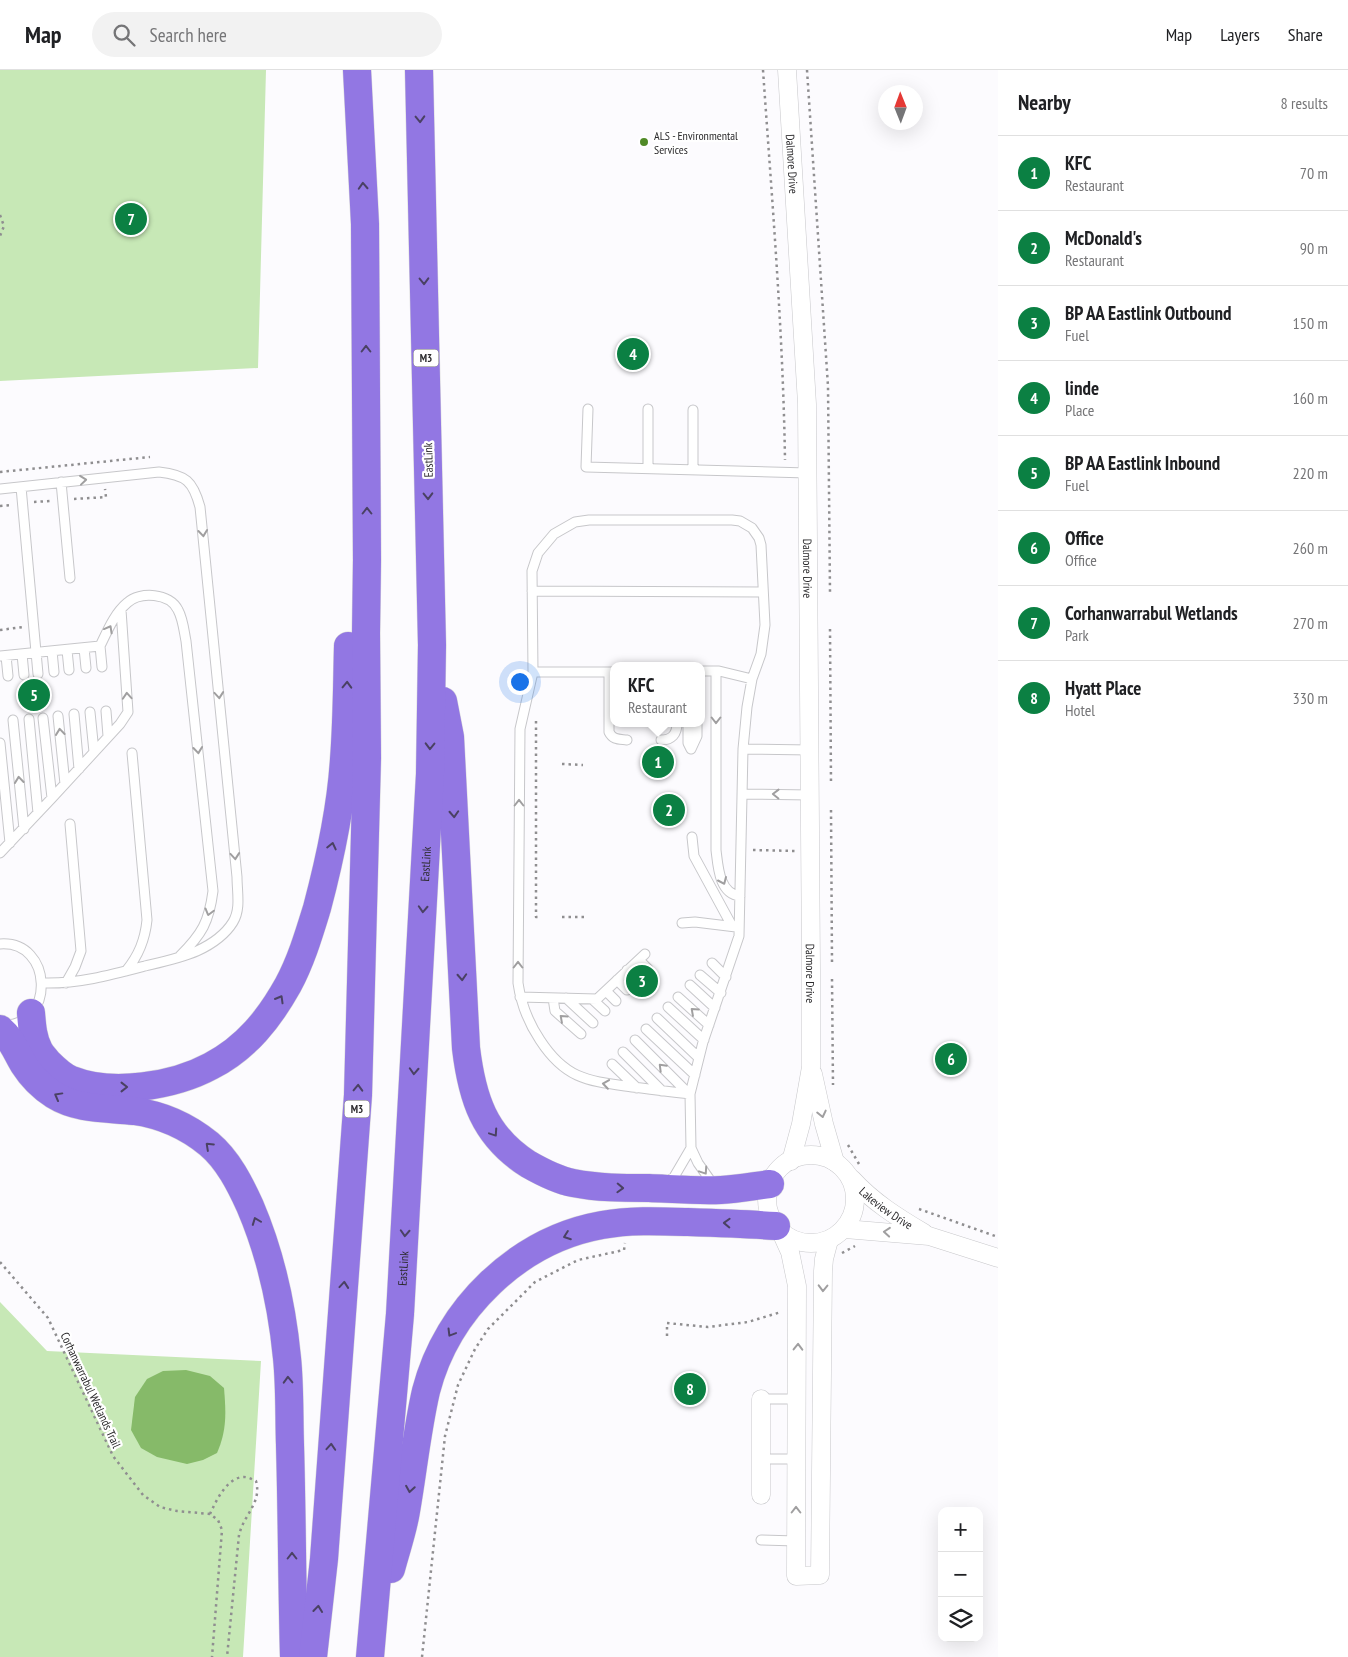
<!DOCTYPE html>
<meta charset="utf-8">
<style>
:root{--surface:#fff;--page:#f2f2f2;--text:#202124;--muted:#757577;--line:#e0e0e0;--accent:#0b8043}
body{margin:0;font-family:"PT Sans Narrow",sans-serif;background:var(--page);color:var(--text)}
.controls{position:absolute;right:15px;bottom:15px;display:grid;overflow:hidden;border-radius:10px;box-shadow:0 5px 20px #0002}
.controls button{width:45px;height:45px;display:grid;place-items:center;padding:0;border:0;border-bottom:1px solid var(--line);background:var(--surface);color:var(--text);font:25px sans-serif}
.compass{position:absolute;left:878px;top:15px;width:45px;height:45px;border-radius:50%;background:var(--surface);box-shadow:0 5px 20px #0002;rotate:359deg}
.you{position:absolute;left:519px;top:611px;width:18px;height:18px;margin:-12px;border:4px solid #fff;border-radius:50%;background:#1a73e8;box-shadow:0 0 0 8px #1a73e833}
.badge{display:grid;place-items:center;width:32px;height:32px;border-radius:50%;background:var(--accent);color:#fff;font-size:16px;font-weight:700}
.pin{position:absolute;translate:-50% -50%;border:2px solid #fff;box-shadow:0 1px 5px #0006}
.popup{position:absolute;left:610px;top:592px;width:95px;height:65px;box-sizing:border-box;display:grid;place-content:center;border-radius:10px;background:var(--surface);filter:drop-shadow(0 1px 4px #0005);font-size:16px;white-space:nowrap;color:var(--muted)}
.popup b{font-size:19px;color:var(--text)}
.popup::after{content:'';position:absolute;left:50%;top:100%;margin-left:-10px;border:10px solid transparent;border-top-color:var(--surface)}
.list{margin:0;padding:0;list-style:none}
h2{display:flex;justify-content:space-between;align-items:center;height:65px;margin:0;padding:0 20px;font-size:21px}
h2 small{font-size:16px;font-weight:400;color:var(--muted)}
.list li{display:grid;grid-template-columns:32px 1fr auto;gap:15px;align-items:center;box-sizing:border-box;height:75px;padding:0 20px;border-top:1px solid var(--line)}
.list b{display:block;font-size:19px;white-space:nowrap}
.list p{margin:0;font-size:16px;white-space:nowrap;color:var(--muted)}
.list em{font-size:16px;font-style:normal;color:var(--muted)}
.icon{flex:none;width:28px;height:28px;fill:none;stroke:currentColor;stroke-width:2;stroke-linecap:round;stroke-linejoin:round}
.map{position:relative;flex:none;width:998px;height:1587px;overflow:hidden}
header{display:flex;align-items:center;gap:30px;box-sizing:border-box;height:70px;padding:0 25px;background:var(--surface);border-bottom:1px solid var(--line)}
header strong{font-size:24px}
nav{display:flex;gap:28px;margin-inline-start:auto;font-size:18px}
.search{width:350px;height:45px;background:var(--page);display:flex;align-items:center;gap:12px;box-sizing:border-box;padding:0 18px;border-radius:28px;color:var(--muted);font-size:19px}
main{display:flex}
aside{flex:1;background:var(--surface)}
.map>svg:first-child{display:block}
.green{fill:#c7e8b6}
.water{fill:#86ba69}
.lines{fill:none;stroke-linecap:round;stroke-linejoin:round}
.service-casing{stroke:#c7c7ca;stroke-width:11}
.minor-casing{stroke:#c7c7ca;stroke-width:19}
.motorway-casing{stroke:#d9d9d9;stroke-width:29}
.path{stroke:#8f8e90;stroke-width:2.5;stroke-dasharray:2.5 4;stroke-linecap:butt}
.service{stroke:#fff;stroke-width:9}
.minor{stroke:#fff;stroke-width:18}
.motorway{stroke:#9277e3;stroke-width:28}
.oneway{stroke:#4a4163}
.oneway2{stroke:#a09fa0}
.poi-dot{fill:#508a27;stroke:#fff;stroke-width:2}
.labels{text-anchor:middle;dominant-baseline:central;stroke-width:4.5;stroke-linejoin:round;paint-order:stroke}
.shield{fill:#fff;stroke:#6b6a6b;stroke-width:1}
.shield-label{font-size:11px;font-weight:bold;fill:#2b2a2c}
.poi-label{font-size:12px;fill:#2b2a2c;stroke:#fff;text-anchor:start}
.street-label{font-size:12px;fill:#2b2a2c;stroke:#fff}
</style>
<header>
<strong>Map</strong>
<div class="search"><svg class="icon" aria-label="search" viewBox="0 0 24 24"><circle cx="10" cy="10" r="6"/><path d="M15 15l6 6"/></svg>Search here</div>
<nav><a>Map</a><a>Layers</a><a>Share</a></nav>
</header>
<main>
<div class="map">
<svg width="998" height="1587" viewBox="0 0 998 1587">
<rect width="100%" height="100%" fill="#fcfbfe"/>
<!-- green -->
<path class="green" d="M0 0H266L258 298 0 311Z
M0 1232 47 1281 261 1291 243 1587H0Z"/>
<!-- water -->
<path class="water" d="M186 1300 210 1306 224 1318C226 1343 227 1360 217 1383L203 1390 187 1394 157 1387 141 1378 131 1360 135 1327 147 1309 163 1301Z"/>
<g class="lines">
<defs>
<path id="service" d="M588 339 586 397 808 403
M648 339V398
M693 340V399
M61 412 70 508
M21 417 38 604
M0 419 159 402C186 405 193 411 200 437L237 807C237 822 241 839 233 852 225 865 210 875 197 881 181 888 162 892 145 896 111 905 78 914 43 913
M532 521 763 522
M100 576 102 597
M84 578 86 598
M67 580 69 600
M52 581 54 602
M22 584 24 605
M0 586 100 576C107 562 114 544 127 533 140 521 170 523 178 540 183 549 184 561 186 571L213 821C209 852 202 864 180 886
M6 586 8 606
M702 601H719L752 609 747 637 743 679 739 866 703 972 690 1024 691 1078 698 1093 710 1110 715 1114
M716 601V780C718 796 719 824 740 826
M533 602H614
M609 602V662C613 670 619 669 627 670
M106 641 108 666
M90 642 94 682
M74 644 79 699
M58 646 65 714
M43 648 52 728
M29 649 38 743
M13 650 24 759
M688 653V673L691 679
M661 670C672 670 677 664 677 653
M0 673 10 773
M691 679 697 666V653
M743 679 810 680
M742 724 810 725
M692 767 694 786 732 856
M0 783 52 728 120 654 128 642 121 540
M682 853 695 852 736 857
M0 874C53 870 56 956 3 955
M639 890 648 899
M712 893 726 907
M627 900 637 910
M126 901C139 885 145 870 147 850L132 683
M700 905 721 923
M617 910 627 920
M66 913 75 897 81 881 70 754
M690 915 715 938
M606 921 616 931
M520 927 597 929 645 884
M678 927 709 955
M553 928 555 941 581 964
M566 928 593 953
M592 929 605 941
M668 937 704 970
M657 948 699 988
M646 959 695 1005
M635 970 689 1024
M623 982 662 1021
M612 994 637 1018
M690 1024C670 1022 651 1019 632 1017 589 1011 566 1010 540 970 528 952 521 934 518 913L520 659 533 602 532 501 538 483 554 464 575 452 589 450H732L740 451 752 458 759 468 761 475 765 555 761 584 752 609
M667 1112 674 1107 691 1078
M761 1329H797
M761 1389H797
M761 1470 796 1471"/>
<g id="minor">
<path id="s1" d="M787 0 807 334 811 900V997L801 1054 791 1091"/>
<path d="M813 1004 824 1054 835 1092"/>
<circle cx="811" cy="1129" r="44"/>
<path id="s2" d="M852 1109C873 1132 897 1147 924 1163"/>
<path d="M845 1159 929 1166 998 1188"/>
<path d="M781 1162 790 1182 797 1216 796 1506 820 1505 823 1201 824 1189 829 1170"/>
<path d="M761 1329V1425"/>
</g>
<g id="motorway">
<path d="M443 631 450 667 466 978C472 1028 484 1066 528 1094 542 1102 557 1110 573 1113 598 1118 623 1118 649 1118 673 1119 697 1121 721 1120 737 1119 754 1116 770 1114"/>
<path d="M31 943C32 956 33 969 39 980 41 984 45 988 48 992 55 999 63 1007 72 1010 112 1026 174 1016 211 996 246 978 269 949 288 915 301 891 309 864 317 838 330 789 341 739 344 689 347 652 347 613 348 576"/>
<path d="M0 959C12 969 16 982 24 995 31 1006 43 1018 54 1025 78 1040 107 1038 134 1041 163 1045 187 1056 209 1074 228 1090 240 1114 250 1136 271 1185 282 1236 287 1288 290 1317 289 1346 290 1375 292 1445 292 1516 294 1587"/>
<path d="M391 1499C396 1480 403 1460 406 1441 413 1401 417 1360 426 1321 447 1239 518 1170 602 1155 629 1150 657 1151 685 1152 715 1153 746 1154 776 1156"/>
<path d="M313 1587 324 1489 358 1025 367 688 366 563 367 490 365 154 357 0"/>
<path id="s3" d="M370 1587 400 1244 430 704 432 575 419 0"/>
</g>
</defs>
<!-- service casing -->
<use href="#service" class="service-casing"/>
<!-- minor casing -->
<use href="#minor" class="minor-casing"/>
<!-- motorway casing -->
<use href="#motorway" class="motorway-casing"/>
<!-- path -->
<path class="path" d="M763 0C772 130 783 260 785 390
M807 0 828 316 830 522
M0 145 4 156 0 166
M0 402 150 387
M74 429 106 427 105 419
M34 432 51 431
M0 436 11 435
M830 559 831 714
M0 560 23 557
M536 651V847H538
M562 694 583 695
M831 740 832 892
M753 780 795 781
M562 847H585
M832 909 833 1015
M848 1075 859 1094
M919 1139 998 1167
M842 1183 855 1176
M0 1192 48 1248 113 1386 143 1425 160 1437 177 1441 210 1444 218 1450 222 1460 212 1587
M667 1266V1253L708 1257 748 1252 781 1242
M210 1444C216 1431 227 1407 244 1407 248 1407 252 1409 256 1411 262 1433 244 1444 239 1465L227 1587
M422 1587 445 1366 458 1315 475 1279 488 1259 535 1212 578 1190 624 1180 625 1173"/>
<!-- service -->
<use href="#service" class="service"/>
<!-- minor -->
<use href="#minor" class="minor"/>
<!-- motorway -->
<use href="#motorway" class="motorway"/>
</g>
<!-- one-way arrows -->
<defs><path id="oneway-chevron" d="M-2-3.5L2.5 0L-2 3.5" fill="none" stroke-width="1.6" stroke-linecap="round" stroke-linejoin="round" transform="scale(1.25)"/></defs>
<g class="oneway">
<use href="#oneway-chevron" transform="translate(420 49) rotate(88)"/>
<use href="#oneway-chevron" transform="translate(363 116) rotate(-93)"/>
<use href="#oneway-chevron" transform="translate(424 211) rotate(89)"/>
<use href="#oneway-chevron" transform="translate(366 279) rotate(-90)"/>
<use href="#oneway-chevron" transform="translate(428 426) rotate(89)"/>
<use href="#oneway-chevron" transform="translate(367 441) rotate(-90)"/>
<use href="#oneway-chevron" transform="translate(347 615) rotate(-88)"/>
<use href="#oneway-chevron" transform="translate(430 676) rotate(91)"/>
<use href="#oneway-chevron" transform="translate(454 744) rotate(87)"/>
<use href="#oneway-chevron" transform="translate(332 776) rotate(-77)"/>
<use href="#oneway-chevron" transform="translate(423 839) rotate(93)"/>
<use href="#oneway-chevron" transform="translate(462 907) rotate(87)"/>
<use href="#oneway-chevron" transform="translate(280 929) rotate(-60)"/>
<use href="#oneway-chevron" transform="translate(414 1001) rotate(93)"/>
<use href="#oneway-chevron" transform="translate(124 1017)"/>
<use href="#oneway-chevron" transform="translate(358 1018) rotate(-88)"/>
<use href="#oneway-chevron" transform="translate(58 1026) rotate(-151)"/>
<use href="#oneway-chevron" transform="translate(494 1063) rotate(56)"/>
<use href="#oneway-chevron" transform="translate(209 1076) rotate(-137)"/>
<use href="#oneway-chevron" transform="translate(620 1118) rotate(2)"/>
<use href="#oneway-chevron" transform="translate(256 1151) rotate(-111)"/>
<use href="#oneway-chevron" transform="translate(727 1153) rotate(-178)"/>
<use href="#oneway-chevron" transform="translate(405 1163) rotate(93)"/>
<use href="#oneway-chevron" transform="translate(567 1166) rotate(160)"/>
<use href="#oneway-chevron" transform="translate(344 1215) rotate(-85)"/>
<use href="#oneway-chevron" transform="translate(451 1263) rotate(121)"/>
<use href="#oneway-chevron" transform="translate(288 1310) rotate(-92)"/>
<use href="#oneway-chevron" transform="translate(331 1377) rotate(-86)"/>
<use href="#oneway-chevron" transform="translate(410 1419) rotate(99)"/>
<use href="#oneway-chevron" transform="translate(292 1486) rotate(-90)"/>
<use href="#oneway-chevron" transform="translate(318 1539) rotate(-84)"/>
</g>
<g class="oneway2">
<use href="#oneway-chevron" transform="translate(83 410) rotate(-6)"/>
<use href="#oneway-chevron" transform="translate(203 463) rotate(84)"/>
<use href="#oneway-chevron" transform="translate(109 559) rotate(-61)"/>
<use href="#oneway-chevron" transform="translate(219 625) rotate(85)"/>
<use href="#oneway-chevron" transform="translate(127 626) rotate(-94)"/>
<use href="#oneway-chevron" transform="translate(716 650) rotate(90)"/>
<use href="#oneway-chevron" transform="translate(60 662) rotate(-96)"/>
<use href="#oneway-chevron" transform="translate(198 680) rotate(84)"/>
<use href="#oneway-chevron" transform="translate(19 710) rotate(-96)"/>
<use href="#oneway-chevron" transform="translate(776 724) rotate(-179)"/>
<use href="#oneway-chevron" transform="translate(519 733) rotate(-90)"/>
<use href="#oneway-chevron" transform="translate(235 786) rotate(85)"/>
<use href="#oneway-chevron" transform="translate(723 811) rotate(66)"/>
<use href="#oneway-chevron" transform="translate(209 842) rotate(105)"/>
<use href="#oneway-chevron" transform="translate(518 895) rotate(-90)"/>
<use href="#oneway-chevron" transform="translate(694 941) rotate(-138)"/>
<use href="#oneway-chevron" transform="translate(563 948) rotate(-138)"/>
<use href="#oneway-chevron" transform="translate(662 997) rotate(-135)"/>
<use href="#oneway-chevron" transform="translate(606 1014) rotate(-172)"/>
<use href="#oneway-chevron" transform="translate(822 1044) rotate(77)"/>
<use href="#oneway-chevron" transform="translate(704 1101) rotate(56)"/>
<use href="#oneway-chevron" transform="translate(887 1162) rotate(-175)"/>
<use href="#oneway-chevron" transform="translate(823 1218) rotate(91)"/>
<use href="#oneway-chevron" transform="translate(798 1277) rotate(-89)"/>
<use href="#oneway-chevron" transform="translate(796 1440) rotate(-90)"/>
</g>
<!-- markers -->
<circle class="poi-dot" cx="644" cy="72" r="5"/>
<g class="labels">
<!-- shield labels -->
<g class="shield">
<rect x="413.5" y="279.5" width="25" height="17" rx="4"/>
<rect x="344.5" y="1030.5" width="25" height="17" rx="4"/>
</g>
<g class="shield-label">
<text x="426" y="288">M3</text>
<text x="357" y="1039">M3</text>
</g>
<!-- poi labels -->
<g class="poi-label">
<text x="654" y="65">ALS - Environmental<tspan x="654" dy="14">Services</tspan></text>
</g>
<!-- street labels -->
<g class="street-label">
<text stroke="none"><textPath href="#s1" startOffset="94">Dalmore Drive</textPath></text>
<text transform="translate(428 390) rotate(-91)">EastLink</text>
<text stroke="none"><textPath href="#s1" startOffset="499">Dalmore Drive</textPath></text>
<text stroke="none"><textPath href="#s3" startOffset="795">EastLink</textPath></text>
<text stroke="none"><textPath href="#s1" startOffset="904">Dalmore Drive</textPath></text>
<text stroke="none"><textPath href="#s2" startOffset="45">Lakeview Drive</textPath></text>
<text stroke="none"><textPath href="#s3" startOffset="390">EastLink</textPath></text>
<text transform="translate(91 1320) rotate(65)">Corhanwarrabul Wetlands Trail</text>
</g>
</g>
</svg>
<div class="controls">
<button>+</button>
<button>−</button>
<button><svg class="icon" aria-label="layers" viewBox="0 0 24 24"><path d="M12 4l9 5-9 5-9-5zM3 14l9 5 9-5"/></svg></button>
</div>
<svg class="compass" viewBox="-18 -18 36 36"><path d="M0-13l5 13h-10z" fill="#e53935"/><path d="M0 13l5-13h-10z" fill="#757577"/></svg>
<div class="you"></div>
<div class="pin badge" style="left:658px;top:692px">1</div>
<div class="popup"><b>KFC</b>Restaurant</div>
<div class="pin badge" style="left:669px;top:740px">2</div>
<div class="pin badge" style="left:642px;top:911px">3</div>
<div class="pin badge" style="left:633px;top:284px">4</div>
<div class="pin badge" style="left:34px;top:625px">5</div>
<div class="pin badge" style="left:951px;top:989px">6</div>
<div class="pin badge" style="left:131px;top:149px">7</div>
<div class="pin badge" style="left:690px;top:1319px">8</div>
</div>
<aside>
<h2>Nearby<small>8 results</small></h2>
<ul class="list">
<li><span class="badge">1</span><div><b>KFC</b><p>Restaurant</p></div><em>70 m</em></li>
<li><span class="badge">2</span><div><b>McDonald's</b><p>Restaurant</p></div><em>90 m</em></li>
<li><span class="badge">3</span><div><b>BP AA Eastlink Outbound</b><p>Fuel</p></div><em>150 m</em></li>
<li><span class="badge">4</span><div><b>linde</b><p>Place</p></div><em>160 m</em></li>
<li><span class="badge">5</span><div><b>BP AA Eastlink Inbound</b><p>Fuel</p></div><em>220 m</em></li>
<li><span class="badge">6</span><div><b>Office</b><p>Office</p></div><em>260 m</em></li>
<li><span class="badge">7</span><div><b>Corhanwarrabul Wetlands</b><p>Park</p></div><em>270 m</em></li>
<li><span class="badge">8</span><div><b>Hyatt Place</b><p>Hotel</p></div><em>330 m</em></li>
</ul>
</aside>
</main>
